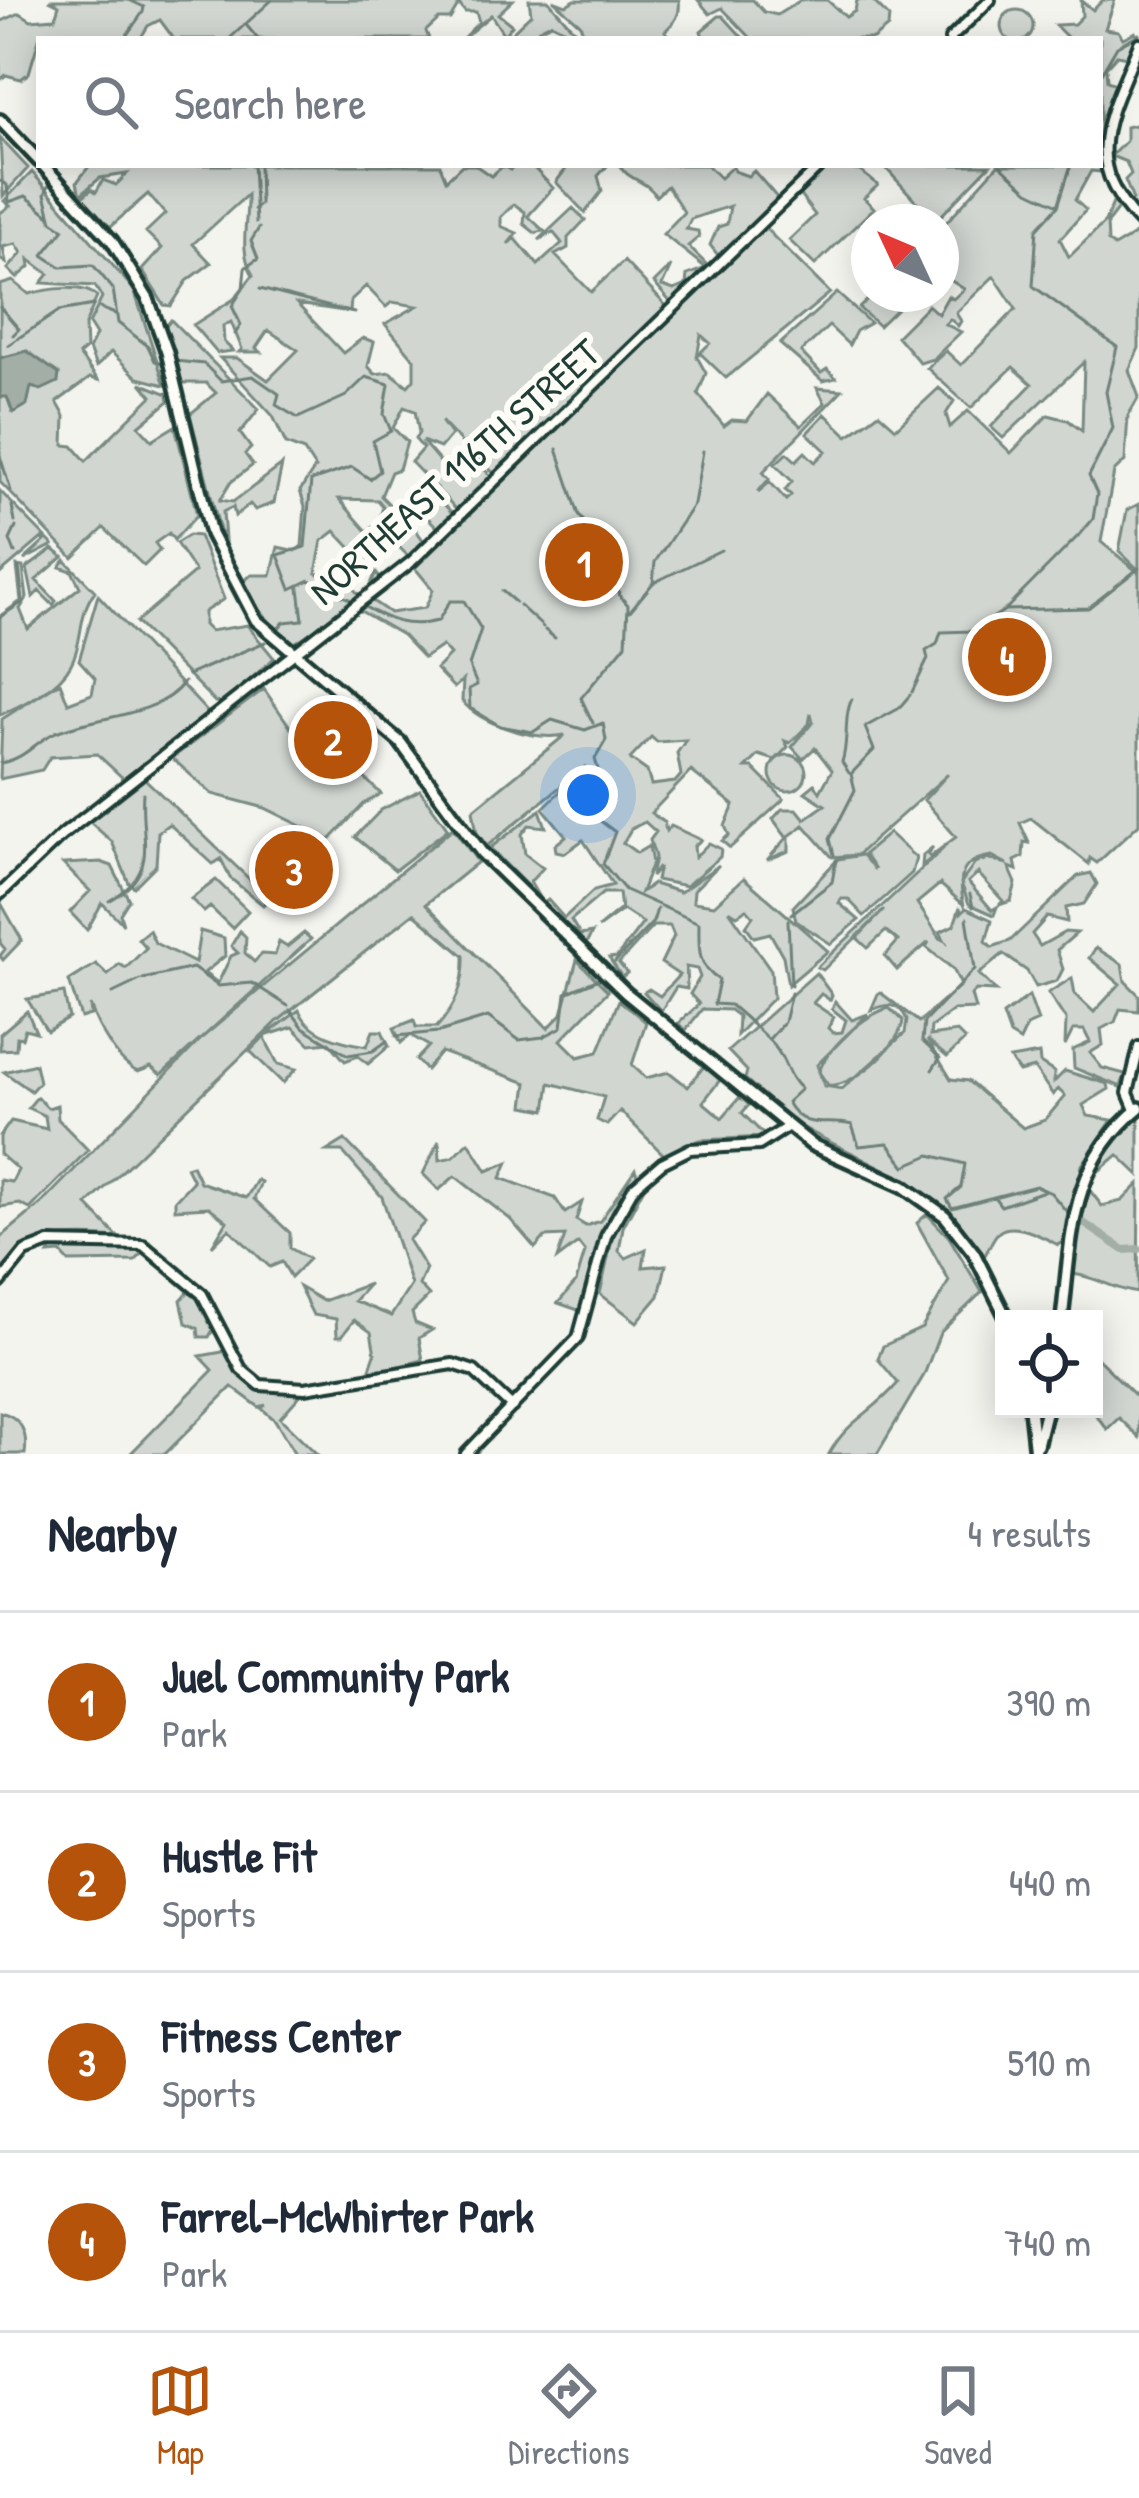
<!DOCTYPE html>
<style>
:root{--surface:#fff;--page:#f6f6f7;--text:#1f2937;--muted:#747a83;--line:#e0e1e3;--accent:#b45309}
body{margin:0;font-family:"Patrick Hand",sans-serif;background:var(--page);color:var(--text)}
.controls{position:absolute;right:36px;bottom:36px;display:grid;overflow:hidden;border-radius:0px;box-shadow:0 6px 30px #0003}
.controls button{width:108px;height:108px;display:grid;place-items:center;padding:0;border:0;border-bottom:3px solid var(--line);background:var(--surface);color:var(--text);font:60px sans-serif}
.compass{position:absolute;left:851px;top:204px;width:108px;height:108px;border-radius:50%;background:var(--surface);box-shadow:0 6px 30px #0003;rotate:314deg}
.you{position:absolute;left:588px;top:795px;width:42px;height:42px;margin:-30px;border:9px solid #fff;border-radius:50%;background:#1a73e8;box-shadow:0 0 0 18px #1a73e833}
.badge{display:grid;place-items:center;width:78px;height:78px;border-radius:50%;background:var(--accent);color:#fff;font-size:39px;font-weight:700}
.pin{position:absolute;translate:-50% -50%;border:6px solid #fff;box-shadow:0 3px 12px #0006}
.list{margin:0;padding:0;list-style:none}
h2{display:flex;justify-content:space-between;align-items:center;height:156px;margin:0;padding:0 48px;font-size:51px}
h2 small{font-size:39px;font-weight:400;color:var(--muted)}
.list li{display:grid;grid-template-columns:78px 1fr auto;gap:36px;align-items:center;box-sizing:border-box;height:180px;padding:0 48px;border-top:3px solid var(--line)}
.list b{display:block;font-size:45px;white-space:nowrap}
.list p{margin:0;font-size:39px;white-space:nowrap;color:var(--muted)}
.list em{font-size:39px;font-style:normal;color:var(--muted)}
.icon{flex:none;width:66px;height:66px;fill:none;stroke:currentColor;stroke-width:2;stroke-linecap:round;stroke-linejoin:round}
.map{position:relative;flex:none;width:1139px;height:1454px;overflow:hidden}
.search{position:absolute;background:var(--surface);box-shadow:0 6px 30px #0003;left:36px;right:36px;top:36px;height:132px;display:flex;align-items:center;gap:30px;box-sizing:border-box;padding:0 42px;border-radius:0px;color:var(--muted);font-size:45px}
.sheet{height:876px;background:var(--surface)}
nav{display:flex;justify-content:space-around;align-items:center;box-sizing:border-box;height:168px;border-top:3px solid var(--line);background:var(--surface);font-size:33px;color:var(--muted)}
nav a{display:grid;justify-items:center;gap:6px}
nav .on{color:var(--accent)}
.map>svg:first-child{display:block}
.green{fill:#d1d6d1;stroke:#788a82;stroke-width:3;fill-rule:evenodd}
.water{fill:#a3aea7;stroke:#6e8179;stroke-width:3}
.lines{fill:none;stroke-linecap:round;stroke-linejoin:round}
.stream{stroke:#6e8179;stroke-width:3}
.river{stroke:#a3aea7;stroke-width:8}
.tertiary-casing{stroke:#1f3d34;stroke-width:16}
.secondary-casing{stroke:#1f3d34;stroke-width:18}
.tertiary{stroke:#fdfcf7;stroke-width:8}
.secondary{stroke:#fdfcf7;stroke-width:9}
.labels{text-anchor:middle;dominant-baseline:central;stroke-width:12;stroke-linejoin:round;paint-order:stroke}
.street-label{font-size:39px;fill:#1f3d34;stroke:#fdfcf7}
</style>
<div class="map">
<svg width="1139" height="1454" viewBox="0 0 1139 1454">
<rect width="100%" height="100%" fill="#f4f4ef"/>
<filter id="ink" filterUnits="userSpaceOnUse"><feTurbulence type="fractalNoise" baseFrequency=".00833" numOctaves="2"/><feDisplacementMap in="SourceGraphic" scale="24" xChannelSelector="R" yChannelSelector="G"/><feConvolveMatrix kernelMatrix="1 2 1 2 8 2 1 2 1" color-interpolation-filters="sRGB"/></filter>
<g filter="url(#ink)">
<!-- green -->
<path class="green" d="M49 0H513L498 14 512 25 504 35 491 15 462 39 479 22 476 12H465L459 4 450 19H439L426 31 429 39H174L160 20 148 26 140 39H39L29 73 21 79 6 75 0 80V22L20 13 31 20 55 18 59 5Z
M529 0H548L581 38 551 23 539 29 551 39H505L531 14Z
M553 0 566 5 575 0H679C681 15 675 22 665 31L670 39H586L580 24Z
M698 0H753L764 12 777 15 801 0H827L846 17 855 11 857 0H872L889 17 888 27 873 39H752L722 8 710 14Z
M1081 0 1093 10 1103 0H1115L1105 29 1118 31 1123 38 1135 32 1138 38 1127 57 1117 55 1106 67 1107 81 1121 86 1100 141V39H1069L1055 25 1074 24 1082 16Z
M1001 26a16 16 0 1 1 32 0a16 16 0 1 1-32 0Z
M719 16H723L744 39H704L701 31Z
M1139 124V218L1128 206 1133 200 1125 180 1131 174 1126 162 1111 156 1126 141V127Z
M0 138 28 168 3 196Z
M90 165H440L446 180 462 165H475L491 176 503 166 510 170 514 165H531L553 188 528 216 544 231 535 233 524 224 525 212 514 204 501 217V226L517 233 508 244 515 238 538 265 562 243 553 232 539 240 573 208 585 220 568 238V248L555 255 591 292 624 261 670 310 497 476 483 463 484 457 478 460 441 421 451 435 440 448 422 441 451 475 463 470 461 462 470 455 494 479 459 512 411 462 423 448 415 439 419 433 415 411 404 407 393 428 407 442 399 469 391 472 381 496 392 507 422 481 455 516 440 530 418 508 408 518 425 543 409 557 378 526 383 506 378 500 339 499 367 531 373 527 380 531 374 537 386 550 371 565 383 583 367 594 375 574 335 531 322 541 316 573 350 585 362 598 292 645 259 610 243 582 251 575H271L278 547 296 551 302 546 305 506 300 491 315 468 304 451 286 444 273 416 220 358H237L268 380 298 350 268 330 256 348 261 352H239L242 349 231 322 223 326 224 342 233 351 217 353 193 325 234 299 253 275C238 249 248 224 247 195L193 244 211 263 187 281 171 306 164 305 142 270 162 248 146 232 165 214 148 194 110 227 82 197 92 189 96 192 103 180 116 185 127 174 100 178 80 195 77 182ZM366 286 386 307 392 302 417 306 385 324 414 359V379L408 386 390 372 375 374 368 366 374 342 363 338 343 353 297 304 350 312 351 300Z
M569 165H608L598 176 602 191 585 213 556 182Z
M619 165H707L720 178 733 166 734 171 748 176 754 171 779 200 721 259 710 245 718 227 727 224 730 206 691 219 686 229 698 231 699 237 688 246 711 269 671 303 654 283 671 266 662 286 674 290 686 285 687 275 706 268 663 234 684 212 667 186 656 196C647 180 629 181 619 165Z
M827 165 860 171 878 185 864 198 874 208 815 265 789 240 815 215 798 193Z
M883 165H990L935 222Z
M998 165H1100L1101 172 1091 171 1075 200 1086 210 1060 239 1069 257 1105 222 1113 203 1120 206 1107 223 1108 242 1114 247 1139 232V348L1129 370 1139 397 1128 416 1125 461 1114 472 1101 542 1139 573V824L1097 863 1090 858 1089 864 1031 818 1020 823 1029 843 1024 842 1023 857 1015 861 1017 870 1009 867 1016 883 1011 901 999 905 1003 901 978 873 968 882 992 910 997 907 994 915 969 904 961 883 976 862 990 859 1007 864 992 856C959 860 958 879 964 905L940 884 917 903 940 938 945 941 940 932 954 925 960 907 961 913 966 908 992 920 986 941 992 947 1010 941 1078 876 1091 873 1097 884 1084 904 1066 908 1067 922 1047 917 1032 934 1040 946 1065 932 1077 933 1057 950 1063 969 1057 981 1036 987 1027 971 1003 954 979 974 996 991 976 990 971 995 975 1009 954 1010 931 1027 930 1036 957 1032 965 1040 947 1057 927 1040 951 1079 968 1081 1023 1128 1045 1120 1065 1096 1058 1089 1053 1095 1034 1068 1019 1072 1010 1059 1039 1054 1040 1063 1054 1072V1082L1065 1071 1108 1084 1109 1089 1083 1105 1088 1116 1112 1120 1082 1165 1065 1240 1058 1245C1045 1238 1014 1220 999 1232 992 1237 988 1252 983 1258 943 1186 879 1169 811 1132 787 1119 766 1097 745 1079L747 1071 728 1051 816 973 832 995 830 1000 821 994 813 1003 834 1017 828 1028 833 1033 842 1032 846 1020 832 1009 835 1001 852 1020 868 1014 817 1065 824 1086 842 1089 905 1033 907 1020C899 1001 886 1004 871 1010L878 994 881 993 919 1022 961 985 953 969 926 947 929 942 897 970 885 956 898 941 886 931 868 948 857 938 884 910 823 970 817 967 945 847 922 866 923 855 933 847 927 854 930 857 956 837 924 800 948 774 857 855 832 857 804 825 789 836V851L767 860 787 838 773 819 782 809H797L805 819 825 805 805 792 815 784 820 792 832 770 815 748 803 759 792 747 813 722 811 713 809 724 790 743 785 741 788 747 775 760 759 755 746 768H753L784 799 730 848 722 841 729 835 725 826 734 805 691 771 651 813 664 822 666 831 671 826 701 840 694 846 695 857 709 843 721 849 720 857 686 886 656 880 659 867 651 877 655 857 650 840 656 832 645 822 631 829 623 843 637 853 649 846 652 863 641 892 653 884 680 892 719 865 694 890 693 902 714 905 744 878 828 951 788 985 783 956 770 933 754 937 746 926 753 916 747 909 737 915 729 910 771 970 773 998 737 1035 738 1016 730 1010 702 1009 686 1030 678 1024 699 1004 690 994 700 977 697 969 686 967 687 989 676 987 661 1011 644 992 649 989 660 996 679 975 661 963 674 936 670 926H653L619 963 627 973 622 977 609 958 617 957 643 923 623 910 598 928 621 909 619 893H603L571 920 580 935 592 933 586 944 544 903 548 900 564 918 594 890 613 885 583 840 565 853 556 851 555 845 566 836 543 808 586 766 487 846 477 833 473 810 565 735C535 741 482 725 462 701L463 680 454 688 436 669 450 655 442 646 424 658 402 635 359 610 371 600 390 613 425 608 433 590 415 568 764 227 830 293 726 378 700 353 710 343 701 335 697 357 706 373 698 394 724 426 732 420 747 421 767 394 801 426 825 403 817 388 842 390 763 472 769 479 758 492 770 482 786 500 791 495 785 490 792 481 775 464 787 453 796 461 805 452 815 462 826 451 807 433 825 414 848 436 879 413 896 428 939 388 954 401 946 414 950 427 968 411 1011 453 1048 415 1068 420 1082 431 1084 362 1003 438 991 427 1032 384 1013 367 971 408 927 368 946 351 961 365 1016 309 994 276 956 313 961 321 958 326 950 319 945 324 961 332 933 359 920 363 897 336 928 305 938 314 948 296 953 299 964 289 942 275 941 228ZM651 737 657 742 686 740 677 753 681 775 675 782 651 785 647 771 630 759Z
M32 172 134 290 165 385 138 378 111 352 96 367 89 349 96 335 89 324 102 298 95 286 42 283 49 274 29 259 30 267 17 278 8 269 22 253 16 244 3 247 6 263 0 259V213L10 206 4 201Z
M13 281 29 294C47 289 84 283 97 297L85 325 86 349 79 355 98 380 90 378 57 402 65 416 64 445 73 446 86 461 152 396 141 383 168 394 169 401 139 426 152 440 175 426 197 515 174 540 169 533 155 543 160 550 144 566 104 528 73 558 0 482V285Z
M837 293 870 323 856 331 849 345 829 326 801 352 821 373 827 369 836 378 823 381 780 344Z
M874 294H912L879 326 859 308Z
M171 320 259 409 240 433 251 448 245 454 253 465 231 482 220 500 233 502 282 465 274 503 255 510 250 504 235 516 233 507 223 512 226 554 190 414 216 393 206 383H182L166 326Z
M0 491 53 545 24 560 45 541 42 538 0 574Z
M1139 504V570L1119 551 1127 510Z
M189 535 199 536 224 599 204 612V625L210 631 247 625 274 658 224 703 215 702 136 622 195 572 176 543Z
M53 549 63 557 36 580 56 601 53 605 39 591 33 597 27 568Z
M65 560 95 591C77 615 84 641 71 664 59 688 23 704 0 715V616L21 601 17 566 23 567 27 598 20 609 28 629 80 587 72 571 60 567Z
M98 595 211 716 125 780 97 754 50 757 42 770 0 779 2 719 60 682 68 703 92 694 95 678 79 660Z
M264 689 293 731 339 753 381 794 364 804 330 840 265 808 212 794 172 758Z
M770 773a18 18 0 1 1 36 0a18 18 0 1 1-36 0Z
M145 779 269 898 263 905 230 878 221 859 213 864 169 824 158 832 156 865 134 887 129 883 112 842 90 822Z
M420 790 448 829 395 870 355 837 381 810Z
M540 810 546 827 529 825 522 834 525 854 543 868 530 882 540 899 490 848Z
M453 828 478 862 426 904 548 1028 562 1014 577 960 608 991 561 1040 578 1057 598 1052 619 1000 646 1022 632 1065 646 1078 669 1072 688 1087 704 1066 720 1080 703 1102 722 1118 740 1097 749 1105 742 1113 766 1137 700 1140 664 1155 620 1111 607 1125 597 1120 604 1097 550 1083 546 1110 524 1106 527 1083 441 1052 426 1070 416 1060 429 1046 410 1035 401 1043 394 1028 414 1020 416 1027H437C456 1006 465 984 464 956L414 913 278 1021 87 1205 119 1238C71 1235 33 1231 0 1272V1238L41 1204 204 1036Z
M889 833 916 858 912 873 864 916 848 899H841L839 903 859 920 831 944 796 921 793 907 838 859 862 855 875 870 864 854Z
M101 862 112 866 129 900 120 914 123 924 102 903 87 930 70 912 90 891 63 864Z
M216 880 248 911 232 928 210 907 204 912 191 899Z
M1 903 22 940 3 960 0 956 5 949 0 943Z
M149 930 155 943 195 963 200 931 224 938 225 956 204 973 218 983 231 956 238 953 231 946 240 931 246 937 245 953 254 962 262 954 275 955 279 942 287 947 304 933 311 939 161 1075 151 1067 138 1072C117 1063 97 1026 90 1005L91 1015 81 1018 69 981 96 964 108 975 119 964 126 968 146 948 138 939Z
M1096 948 1122 964 1125 981 1139 995V1011L1120 1009 1115 1022 1101 1029 1103 1045 1090 1053 1102 1068 1125 1074 1121 1087 1074 1068 1073 1050 1090 1042 1084 1030H1073L1065 1046 1066 1020 1048 993 1072 978 1075 994 1094 1012 1120 984 1089 958Z
M64 993 69 1018 47 1031 27 999Z
M1029 996 1038 1021 1027 1026 1020 1041 1010 1035 1003 1015Z
M889 1008 903 1020C902 1044 852 1089 828 1085L819 1072C827 1048 865 1014 889 1008Z
M299 1010C310 1035 342 1042 367 1046L373 1031H382L389 1046 368 1064 358 1056 345 1061 329 1042 310 1044 293 1027 265 1036Z
M27 1011 36 1032 25 1029 22 1038 17 1037 16 1049 0 1050V1034Z
M264 1037 278 1064 296 1069 283 1083 250 1051Z
M35 1064 39 1082 31 1091 4 1072Z
M37 1097 48 1108 57 1105 58 1119 88 1150 30 1209 20 1204 0 1207V1180L12 1182 18 1170 0 1154V1136L11 1121 47 1129 45 1116 28 1108Z
M1139 1115V1175L1118 1155 1088 1180 1104 1147Z
M345 1140 425 1222 408 1240 426 1269 419 1285 429 1296 412 1313 415 1323 432 1330 419 1338 423 1360 368 1374 375 1354 371 1332 354 1320 342 1336H337L336 1319 313 1315 299 1287 323 1301 369 1284 354 1301 391 1316 411 1285 382 1197 342 1151H327Z
M439 1141 440 1160 453 1157 469 1142 487 1171 508 1162 501 1178 555 1198 565 1213 582 1202 576 1220 586 1226 600 1221 635 1169 637 1175C602 1213 593 1261 581 1311L558 1303 576 1282 585 1252 578 1243 557 1259 565 1236 545 1237 535 1248 510 1219 455 1176 439 1190 423 1174Z
M192 1165 200 1182 246 1198 257 1180 261 1182 254 1199 290 1233V1248L309 1259 291 1277 282 1262 270 1267 229 1229 212 1246 227 1221 209 1207 175 1209V1200L193 1181 186 1167Z
M1084 1183 1102 1206 1122 1201 1139 1184 1138 1293C1110 1289 1096 1276 1072 1274Z
M645 1185 623 1227 619 1251 626 1258 646 1249 643 1267 666 1265 659 1296 637 1322 600 1294 615 1226Z
M927 1214 949 1237 982 1292 940 1333 924 1375 877 1454H829C848 1419 871 1415 898 1383L878 1359 883 1346 922 1328 949 1281 917 1223Z
M66 1246 136 1250 144 1252 135 1261 69 1262 61 1253 49 1254 53 1247Z
M191 1289 215 1326 209 1337H199L198 1328 186 1323 181 1300Z
M228 1351C251 1382 263 1393 303 1392L280 1418 317 1454H295L275 1420 261 1408 266 1405 259 1407 232 1387 165 1454H130L213 1370 200 1356Z
M1094 1355 1139 1399V1437L1119 1418 1107 1429 1091 1409Z
M0 1412C21 1417 28 1433 25 1454H0Z"/>
<!-- water -->
<path class="water" d="M27 351 59 374 58 382 41 390 31 387 27 405 13 413 7 397H0V358Z"/>
<g class="lines">
<!-- stream -->
<path class="stream" d="M247 26 258 39
M124 39 143 12 144 7 129 0
M229 39 272 0
M1100 75 1117 46 1139 34
M253 165 256 223
M1000 165 1029 191 1056 204
M52 178 45 194 52 221 64 229 43 255 61 267 93 265 113 289 118 323 148 346 155 361 165 363
M0 181 7 185 9 202 26 196 50 216
M254 210 260 204 259 165
M260 289 354 313
M0 307 19 329 13 335
M100 308 115 314
M235 334 241 325 232 306 243 289 245 268 258 259 251 241 259 228
M8 345 59 311 94 305
M175 361 204 364 221 381 253 376 279 394 276 405 298 418 346 396 366 377 389 384 384 414 391 431 373 441 380 471 370 479 352 467 311 481 305 547 278 555 291 589 310 580C320 590 330 591 345 597 380 613 397 631 438 621L450 601H464L481 629 469 666 477 685 469 689 470 708 500 726 533 732 552 720 585 730 603 723 606 740 595 759 605 793 594 816 615 832 603 864 625 890 699 923C699 946 696 966 719 980L714 1004 730 1005C738 1011 770 1040 775 1047 787 1062 786 1075 801 1089L787 1102C804 1133 826 1118 852 1125L859 1146 888 1143 905 1166 930 1155 965 1164 961 1187 947 1199 952 1208 1036 1186 1051 1193 1067 1212
M557 449 579 515 615 563 619 595 628 605 626 644 581 698 593 723
M0 456 11 491
M12 506 15 522
M15 553 10 540 16 527
M653 583 655 562 694 504 703 451
M502 591 515 602
M519 605 543 627
M1005 610 1088 608 1139 568
M630 611 653 583 721 550
M0 617 23 602 19 567
M278 629 284 622 303 620 299 588
M545 630 555 638
M188 675 265 642
M912 692 928 659 926 651 937 644 941 632 972 631 1005 610 1084 530 1093 519 1097 494 1089 476 1113 428 1106 392 1117 347 1033 286 1037 229 1058 206 1071 165
M0 763C26 759 34 742 56 732 97 715 158 718 184 682
M849 773 842 762C849 742 843 717 852 699
M834 855 830 839 855 790 851 774 874 750 865 727 898 709 910 695
M970 894 973 907
M109 901C162 871 139 840 143 793
M791 914 832 882 836 860
M788 920 791 985
M615 962 653 922 657 909
M143 979 193 968 218 986 252 983 288 1006
M113 993 140 980
M290 1010 303 1027 348 1055 373 1051 387 1041
M396 1036 439 1032 488 1017 519 1040 543 1037 562 1027 566 993 599 979
M770 1038 784 1022 791 993
M932 1070 940 1058 922 1041 924 1022 975 969 967 918
M995 1198 1001 1206 1044 1191"/>
<!-- river -->
<path class="river" d="M1079 1220 1124 1250 1139 1249"/>
<defs>
<path id="tertiary" d="M950 39 990 0
M1139 43C1111 115 1078 159 1139 222
M0 894 61 836 411 562 821 165
M1135 1110 1128 1093 1139 1047
M0 1283 25 1252 49 1243 143 1245 202 1294 241 1369 260 1385 305 1388 453 1364 474 1371 512 1407
M466 1454 578 1338 606 1236 634 1187 662 1163 690 1149 759 1145 787 1127"/>
<path id="secondary" d="M0 120 39 161
M43 165 112 241 148 299 167 352 211 534 256 620 400 742 482 853 626 993 812 1145 903 1186 945 1216 974 1253 1007 1319
M1062 1319C1072 1237 1069 1164 1139 1108
M1030 1409 1035 1454
M1037 1445 1046 1409"/>
</defs>
<!-- tertiary casing -->
<use href="#tertiary" class="tertiary-casing"/>
<!-- secondary casing -->
<use href="#secondary" class="secondary-casing"/>
<!-- tertiary -->
<use href="#tertiary" class="tertiary"/>
<!-- secondary -->
<use href="#secondary" class="secondary"/>
</g>
</g>
<g class="labels">
<!-- street labels -->
<g class="street-label">
<text transform="translate(454 471) rotate(-42)">NORTHEAST 116TH STREET</text>
</g>
</g>
</svg>
<div class="controls">
<button><svg class="icon" aria-label="locate" viewBox="0 0 24 24"><circle cx="12" cy="12" r="6"/><path d="M12 2v4M12 18v4M2 12h4M18 12h4"/></svg></button>
</div>
<svg class="compass" viewBox="-18 -18 36 36"><path d="M0-13l5 13h-10z" fill="#e53935"/><path d="M0 13l5-13h-10z" fill="#747a83"/></svg>
<div class="you"></div>
<div class="pin badge" style="left:584px;top:562px">1</div>
<div class="pin badge" style="left:333px;top:740px">2</div>
<div class="pin badge" style="left:294px;top:870px">3</div>
<div class="pin badge" style="left:1007px;top:657px">4</div>
<div class="search"><svg class="icon" aria-label="search" viewBox="0 0 24 24"><circle cx="10" cy="10" r="6"/><path d="M15 15l6 6"/></svg>Search here</div>
</div>
<section class="sheet">
<h2>Nearby<small>4 results</small></h2>
<ul class="list">
<li><span class="badge">1</span><div><b>Juel Community Park</b><p>Park</p></div><em>390 m</em></li>
<li><span class="badge">2</span><div><b>Hustle Fit</b><p>Sports</p></div><em>440 m</em></li>
<li><span class="badge">3</span><div><b>Fitness Center</b><p>Sports</p></div><em>510 m</em></li>
<li><span class="badge">4</span><div><b>Farrel-McWhirter Park</b><p>Park</p></div><em>740 m</em></li>
</ul>
</section>
<nav>
<a class="on"><svg class="icon" aria-label="map" viewBox="0 0 24 24"><path d="M3 6l6-2 6 2 6-2v14l-6 2-6-2-6 2zM9 4v14M15 6v14"/></svg>Map</a>
<a><svg class="icon" aria-label="directions" viewBox="0 0 24 24"><path d="M12 3l9 9-9 9-9-9zM9 14v-3h6M13 9l2 2-2 2"/></svg>Directions</a>
<a><svg class="icon" aria-label="saved" viewBox="0 0 24 24"><path d="M7 4h10v16l-5-4-5 4z"/></svg>Saved</a>
</nav>
